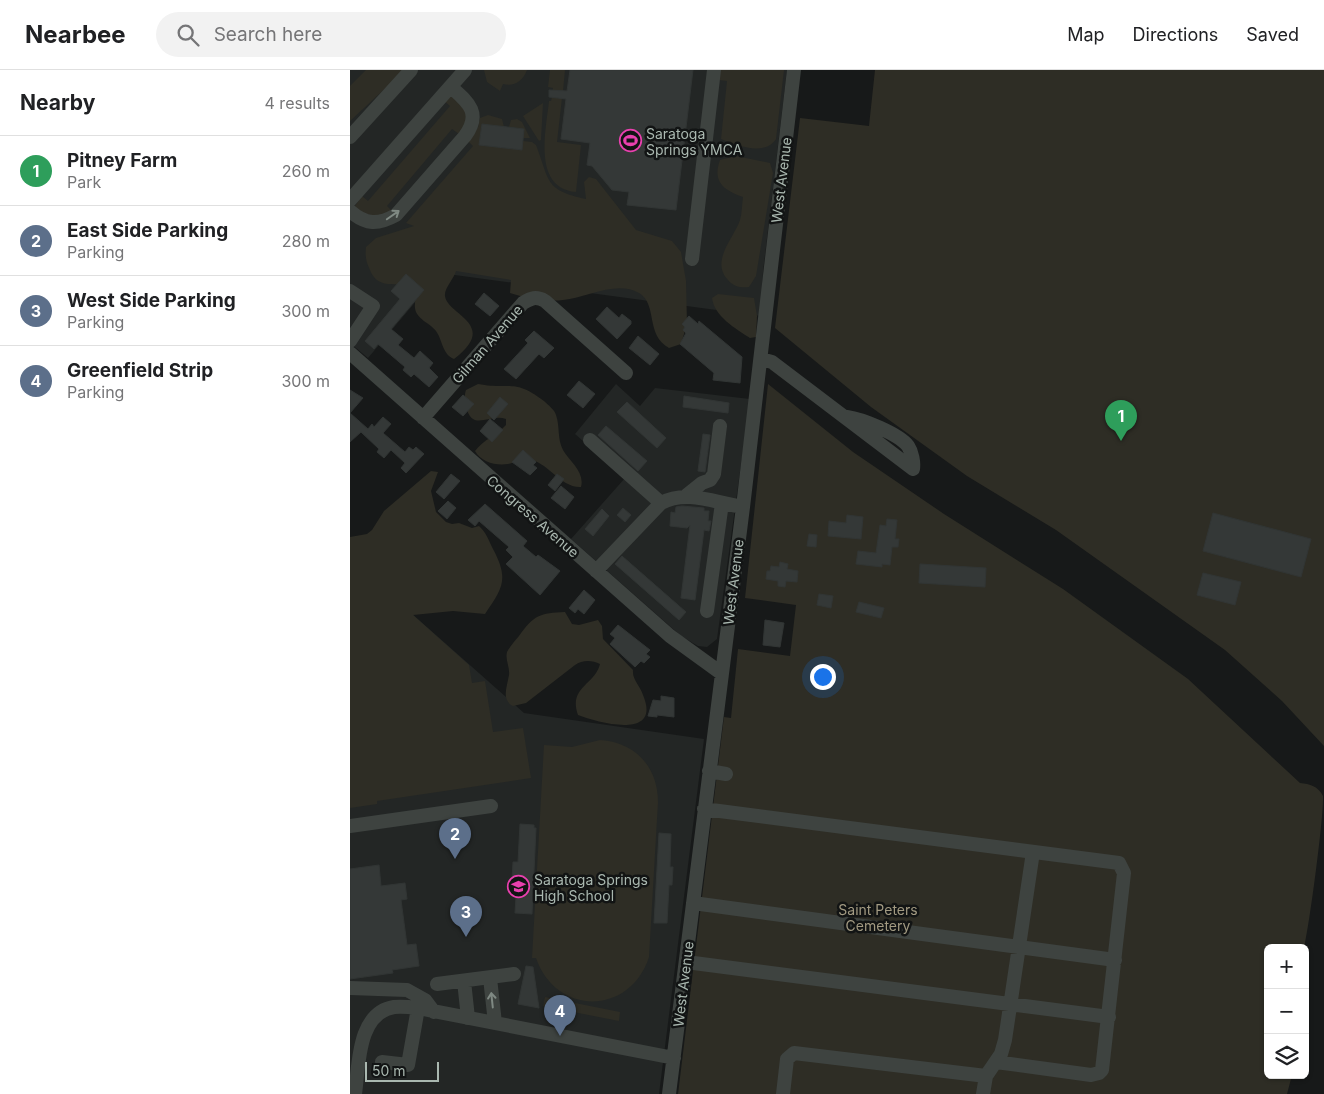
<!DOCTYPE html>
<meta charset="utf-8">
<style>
:root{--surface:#fff;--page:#f2f2f2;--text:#202124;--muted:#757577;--line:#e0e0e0;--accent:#e840ae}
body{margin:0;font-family:Inter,sans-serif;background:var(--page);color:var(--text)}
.controls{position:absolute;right:15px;bottom:15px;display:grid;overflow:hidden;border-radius:8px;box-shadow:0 1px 4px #0004}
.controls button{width:45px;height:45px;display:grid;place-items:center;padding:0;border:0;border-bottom:1px solid var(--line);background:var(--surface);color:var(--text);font:25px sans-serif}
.scale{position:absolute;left:15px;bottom:12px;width:74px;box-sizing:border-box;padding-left:5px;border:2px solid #aab8b0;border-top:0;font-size:14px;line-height:18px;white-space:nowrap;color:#aab8b0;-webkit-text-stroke:4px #121414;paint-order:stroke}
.you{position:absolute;left:472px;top:606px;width:18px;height:18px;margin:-12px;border:4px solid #fff;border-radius:50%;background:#1a73e8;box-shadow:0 0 0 8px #1a73e833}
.badge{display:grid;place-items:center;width:32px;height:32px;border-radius:50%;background:var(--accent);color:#fff;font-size:16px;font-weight:700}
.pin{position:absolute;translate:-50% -41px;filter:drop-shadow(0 1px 2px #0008)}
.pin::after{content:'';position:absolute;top:26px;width:18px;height:15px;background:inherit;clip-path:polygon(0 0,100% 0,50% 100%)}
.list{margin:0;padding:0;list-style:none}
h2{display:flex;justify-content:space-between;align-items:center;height:65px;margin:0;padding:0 20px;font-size:21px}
h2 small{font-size:16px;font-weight:400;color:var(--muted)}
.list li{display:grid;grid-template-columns:32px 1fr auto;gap:15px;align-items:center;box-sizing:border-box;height:70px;padding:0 20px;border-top:1px solid var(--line)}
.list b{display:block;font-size:19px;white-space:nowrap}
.list p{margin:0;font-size:16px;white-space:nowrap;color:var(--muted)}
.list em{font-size:16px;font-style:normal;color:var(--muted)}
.icon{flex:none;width:28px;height:28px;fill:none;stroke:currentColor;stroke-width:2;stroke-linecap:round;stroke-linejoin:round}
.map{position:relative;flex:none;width:974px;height:1024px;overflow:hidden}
header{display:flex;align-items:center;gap:30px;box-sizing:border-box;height:70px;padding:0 25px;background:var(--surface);border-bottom:1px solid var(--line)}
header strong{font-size:24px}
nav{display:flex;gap:28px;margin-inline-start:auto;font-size:18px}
.search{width:350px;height:45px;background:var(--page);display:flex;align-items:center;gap:12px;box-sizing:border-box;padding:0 18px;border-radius:28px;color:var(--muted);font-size:19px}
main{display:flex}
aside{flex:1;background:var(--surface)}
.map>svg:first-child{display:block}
.built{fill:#232625}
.green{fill:#2e2d25}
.building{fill:#343837;stroke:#313534}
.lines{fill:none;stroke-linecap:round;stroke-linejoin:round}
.minor{stroke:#3e4340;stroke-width:14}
.oneway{stroke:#7f8983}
.labels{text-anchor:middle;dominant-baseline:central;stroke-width:5;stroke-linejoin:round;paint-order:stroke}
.poi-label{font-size:14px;fill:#aab8b0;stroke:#121414;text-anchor:start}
.street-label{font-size:14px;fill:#aab8b0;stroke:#121414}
.park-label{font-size:14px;fill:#a29a82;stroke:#121414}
</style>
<header>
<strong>Nearbee</strong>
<div class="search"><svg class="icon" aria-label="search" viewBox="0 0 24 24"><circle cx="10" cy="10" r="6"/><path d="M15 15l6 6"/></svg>Search here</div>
<nav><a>Map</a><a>Directions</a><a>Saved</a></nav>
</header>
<main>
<aside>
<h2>Nearby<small>4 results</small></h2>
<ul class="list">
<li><span class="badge" style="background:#2e9e5b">1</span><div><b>Pitney Farm</b><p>Park</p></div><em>260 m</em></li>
<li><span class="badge" style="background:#5c6f8a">2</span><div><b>East Side Parking</b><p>Parking</p></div><em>280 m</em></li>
<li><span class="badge" style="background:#5c6f8a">3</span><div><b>West Side Parking</b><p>Parking</p></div><em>300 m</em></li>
<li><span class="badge" style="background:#5c6f8a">4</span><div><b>Greenfield Strip</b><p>Parking</p></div><em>300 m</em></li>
</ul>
</aside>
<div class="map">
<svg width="974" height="1024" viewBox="0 0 974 1024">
<rect width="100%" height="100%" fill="#171919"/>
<!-- built -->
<path class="built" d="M0 0H437L413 202 411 246 90 203 18 288 0 273Z
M266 314 290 336 305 318 400 329 367 569 357 577 348 576 331 566 221 469 275 408 225 364Z
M0 489 174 643 354 669 309 1024H0Z"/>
<!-- green -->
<path class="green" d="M16 0H55L0 51V16Z
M134 0H177C173 11 164 17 153 14L150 21 137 12Z
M200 0H215L213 21 202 22 203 18 198 17Z
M370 0H434L426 69C414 87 387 75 371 69L377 11 369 10Z
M525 0H974V676L932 631 875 580 706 460 617 406 521 337 425 258 450 48 519 56Z
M102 25 113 34 118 51 109 64 102 59 37 136 42 141C31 148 17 147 6 138L5 136 12 126 18 131 100 36 93 30Z
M202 27 212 28 207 72 231 75 226 122C182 118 196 60 199 31H201Z
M193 33 191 70 189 71 173 46Z
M138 45 152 49 154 57 132 54 130 75 172 80 173 71 182 72 186 75C200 111 194 120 236 129L234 112 239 107 246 109 286 160 322 171 331 182 336 211 337 254 331 274 319 278C295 265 308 234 289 223 266 210 237 228 213 230 196 232 176 228 160 223L161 210 106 201C104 209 94 218 95 226 97 245 150 254 104 289 92 284 93 271 86 261 80 253 66 249 65 238 64 232 67 224 68 218 51 209 29 223 20 200 16 192 15 186 16 177L26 168 64 156 56 153 123 76 118 71 128 57 130 48Z
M167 49 172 52 180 68H173L174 59 159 57 161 50Z
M386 86 420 93 423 103 406 206 399 217C391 218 384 217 378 210 360 191 384 168 390 150 392 143 392 134 393 127 374 120 362 112 370 90Z
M368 224 404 228 407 246 406 267 400 268C386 259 364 246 362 228Z
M128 314C160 320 164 308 194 331 198 335 205 340 206 345 210 356 207 369 213 380 220 392 235 402 231 417 210 418 198 391 177 389 171 389 164 393 158 394 146 396 131 392 125 381 133 370 147 365 156 355V349C139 343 122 363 116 336 115 330 114 326 116 320Z
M418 314 503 382 594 444 713 519 838 609 950 713C960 714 968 716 973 726 974 745 960 852 954 878H918V1005H942L937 1024H328L374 647 381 648 388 579 440 586 446 535 395 528Z
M81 401 88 402 81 421 86 442 96 452 102 454 109 453 122 458 129 456C136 462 139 471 143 479 159 509 153 518 135 544L103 541 63 545 119 595 122 613 135 611 143 662 173 658 181 708 27 731V734L0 738V467L17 464 22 460 34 441Z
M215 542 222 554 229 555 248 550 252 556 253 569 283 600C282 610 290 615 293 625 312 670 249 653 228 645 218 617 245 615 250 594 242 590 232 590 225 595L176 633 163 636C151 630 157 617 159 605 160 597 155 590 157 582 160 576 165 571 169 566 184 545 190 543 215 542Z
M250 670C285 672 308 697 308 732L299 887C280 946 206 946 186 888H182L194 675 222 677Z
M195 927 270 942 269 951 193 936Z"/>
<!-- building -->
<path class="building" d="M220 0H343L326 140 277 135 279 122 262 120 242 96 237 95 240 73 211 69 216 29 199 27V20L217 21Z
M132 54 174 59 172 80 129 75Z
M56 204 74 220 41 259 53 269 48 275 64 288 70 281 83 293 79 298 88 307 79 317 64 304 61 307 53 300 55 297 28 274 24 279 15 271 50 229 41 221Z
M134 223 149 236 140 246 125 234Z
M257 237 269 248 272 244 281 251V254L267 269 246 249Z
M339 246 348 254 349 251 392 287 390 313 363 310 364 303 330 274 336 263 333 260 335 257 332 254Z
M184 261 204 278 194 288 189 284 166 309 154 299 178 273 175 270Z
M288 266 309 284 300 295 279 278Z
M229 311 245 324 233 338 217 325Z
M0 320 13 328 0 343 18 359 22 354 24 357 33 347 41 354 33 363 55 382 59 377 63 380 66 377 74 384 56 403 51 398 55 393 41 380 34 388 27 382 29 379 11 362 0 372Z
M113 325 124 334 113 346 102 337Z
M334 326 379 333 378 343 333 337Z
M150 327 158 334 144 350 137 343Z
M277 332 316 368 307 378 267 342Z
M140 349 153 360 142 372 130 361Z
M256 356 297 391 288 401 248 365Z
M353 364 360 365 355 402 348 401Z
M173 380 186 392 183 395 187 398 180 405 162 392Z
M101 404 110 411 94 429 86 422Z
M207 404 214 409 205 421 198 415Z
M211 416 224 427 215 439 201 428Z
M98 431 106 438 97 449 88 441Z
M135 434 177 471 173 476 186 487 188 485 210 501 190 525 156 494 163 487 156 480 159 477 129 451 125 456 118 450Z
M332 436 354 438V441H359L358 451H361L359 461 354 460 345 530 331 528 340 455 337 458 320 456 321 442 325 443 326 437Z
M273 438 281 445 275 452 267 445Z
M252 439 259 446 243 466 235 459Z
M863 443 961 469 951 507 853 481Z
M497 445 513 447 511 469 478 466 479 451 496 453Z
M537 449 547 450 545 469H549L548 477H542L540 495 532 494V497L506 494 508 481 526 483 530 455 536 456Z
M459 464 467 465 466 477 457 476Z
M272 486 336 542 329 550 265 494Z
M430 492 438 494 437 499 448 501 447 512 436 511 435 517 428 516V511L416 509 417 501H420L421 496 429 497Z
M570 494 636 498 635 517 569 513Z
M853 503 891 512 885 535 847 525Z
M234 520 245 530 234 544 228 539 225 543 219 538Z
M469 524 483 526 481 538 467 535Z
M509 532 534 538 531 548 506 542Z
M415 550 434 553 430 577 413 575Z
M268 555 300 580 296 584 300 587 294 593 291 591 285 597 260 574 265 568 260 564Z
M311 626 324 628V647L307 645V647L298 646 303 630 311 631Z
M170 754 184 755V758H186L182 844 165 843 167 810H162L163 792H168Z
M309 763 321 764 320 797H323L322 815H319L317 853H304Z
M29 795 31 816 55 813 57 829 51 830 57 875 66 874 69 896 42 900 43 903 0 909V799Z
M176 896 183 897 189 938 168 934Z"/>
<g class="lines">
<!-- minor -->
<path class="minor" d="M0 67 61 0
M0 130 115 0
M0 141C16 155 28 155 46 145L115 66C132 43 118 32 101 17
M342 189 364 0
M0 221 23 236 0 271
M0 283 320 566 371 603
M411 289 422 292 563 399
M497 347C512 349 549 364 558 376 562 382 564 392 563 399
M73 348 173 233C181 228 186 226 195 231L276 303
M240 370 311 433
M337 425 352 413 360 410 364 404 370 356
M246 501 311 433C337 419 365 433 393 437
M357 541 372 433
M359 701 376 704
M354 739 769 793 774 803 752 1000 749 1003 741 1005 646 992
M0 756 141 736
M343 833 765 890
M336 892 759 947
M140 908 145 953
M114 911 118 948
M87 914 164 904
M0 918 57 920 75 930 84 942
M32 992 58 995 68 938
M5 1024C9 996 7 943 44 937 52 936 60 937 68 938L324 988
M319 1024 393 437 444 0
M433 1024 437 989 444 983 636 1006
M633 1024 636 1006 651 984 655 970 683 782"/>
</g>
<!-- one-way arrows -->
<defs><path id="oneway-shaft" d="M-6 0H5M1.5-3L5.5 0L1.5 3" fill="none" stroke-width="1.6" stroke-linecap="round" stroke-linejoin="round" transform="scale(1.25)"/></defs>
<g class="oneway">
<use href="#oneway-shaft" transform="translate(43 145) rotate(-35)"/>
<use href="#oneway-shaft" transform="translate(142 930) rotate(-96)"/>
</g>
<!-- icons -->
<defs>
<symbol id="stadium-ring" viewBox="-11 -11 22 22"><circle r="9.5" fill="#121414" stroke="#e840ae" stroke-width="1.5"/><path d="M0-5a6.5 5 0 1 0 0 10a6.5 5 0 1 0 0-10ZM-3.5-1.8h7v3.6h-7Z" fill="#e840ae"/></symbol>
<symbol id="school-ring" viewBox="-11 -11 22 22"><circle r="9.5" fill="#121414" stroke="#e840ae" stroke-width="1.5"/><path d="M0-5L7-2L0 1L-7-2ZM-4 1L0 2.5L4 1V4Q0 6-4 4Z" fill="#e840ae"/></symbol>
</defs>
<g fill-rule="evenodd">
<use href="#stadium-ring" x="268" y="58" width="25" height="25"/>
<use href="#school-ring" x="156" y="804" width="25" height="25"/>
</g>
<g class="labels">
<!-- poi labels -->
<g class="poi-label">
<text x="296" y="63">Saratoga<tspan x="296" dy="16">Springs YMCA</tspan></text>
<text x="184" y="809">Saratoga Springs<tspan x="184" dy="16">High School</tspan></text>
</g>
<!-- street labels -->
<g class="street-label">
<text transform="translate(431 110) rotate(-83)">West Avenue</text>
<text transform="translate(137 274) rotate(-49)">Gilman Avenue</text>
<text transform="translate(183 446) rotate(41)">Congress Avenue</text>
<text transform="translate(383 512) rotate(-83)">West Avenue</text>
<text transform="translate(333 914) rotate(-83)">West Avenue</text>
</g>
<!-- park labels -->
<g class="park-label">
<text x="528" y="839">Saint Peters<tspan x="528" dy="16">Cemetery</tspan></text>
</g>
</g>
</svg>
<div class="controls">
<button>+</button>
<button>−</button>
<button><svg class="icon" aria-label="layers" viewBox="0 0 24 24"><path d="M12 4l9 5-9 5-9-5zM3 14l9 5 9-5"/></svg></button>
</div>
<div class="scale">50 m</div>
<div class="you"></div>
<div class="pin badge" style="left:771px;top:371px;background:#2e9e5b">1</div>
<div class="pin badge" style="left:105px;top:789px;background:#5c6f8a">2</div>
<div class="pin badge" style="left:116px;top:867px;background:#5c6f8a">3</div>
<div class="pin badge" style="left:210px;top:966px;background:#5c6f8a">4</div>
</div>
</main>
